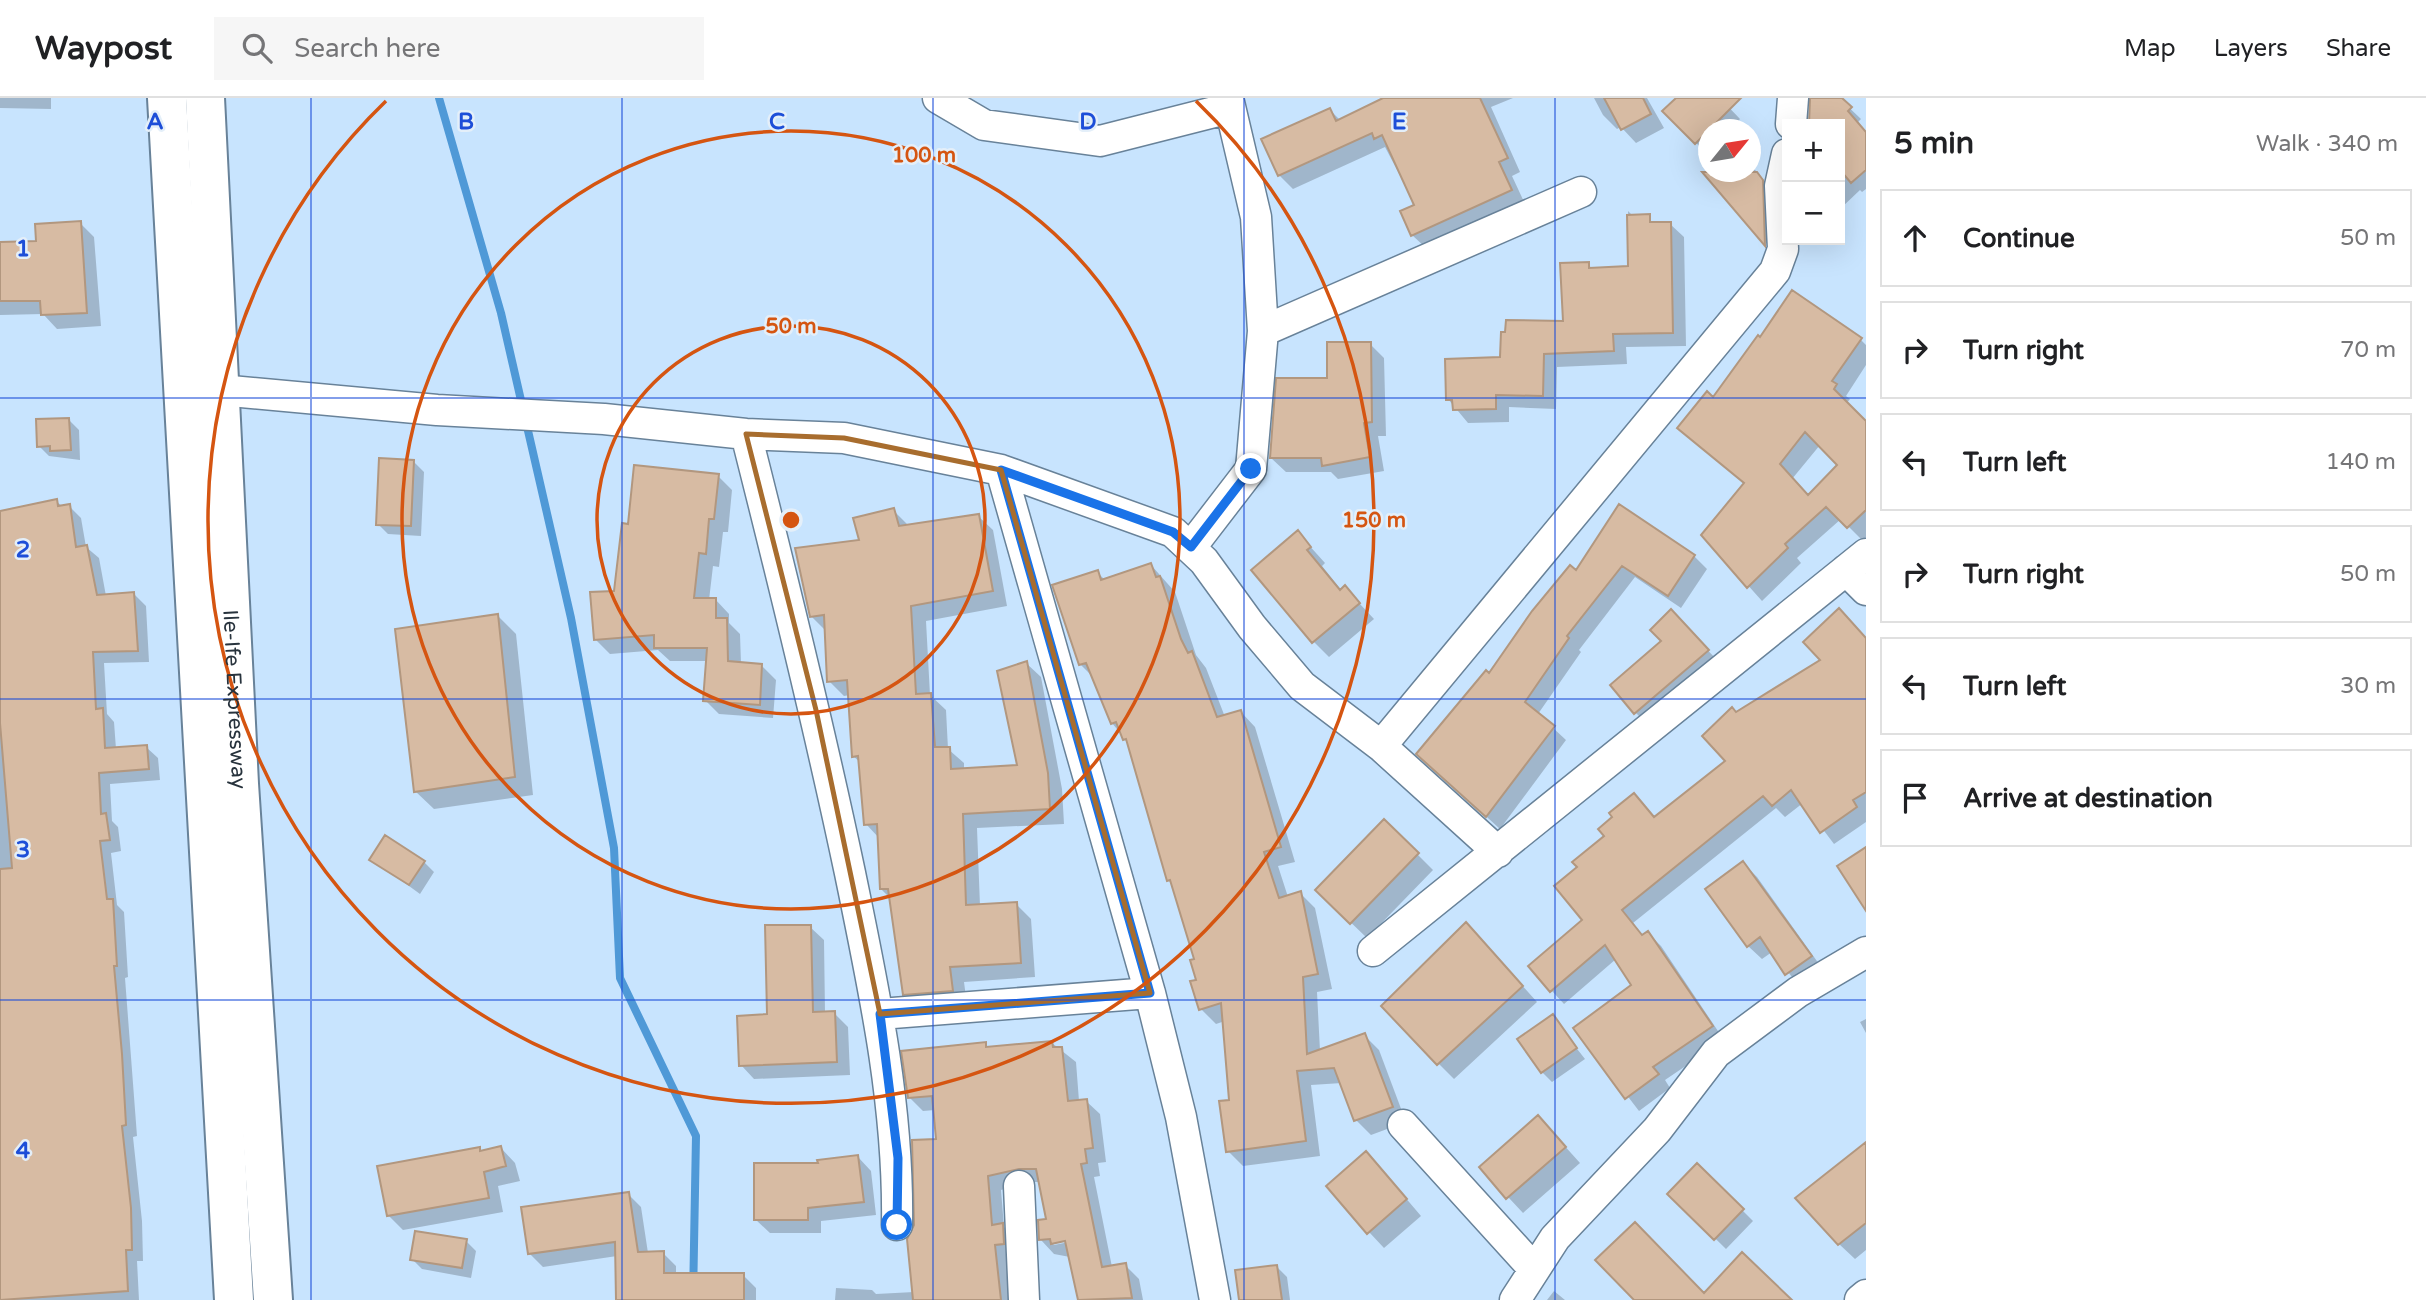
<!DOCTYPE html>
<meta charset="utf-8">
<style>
:root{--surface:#fff;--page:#f6f6f6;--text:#202124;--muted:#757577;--line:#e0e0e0}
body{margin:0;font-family:"Varela Round",sans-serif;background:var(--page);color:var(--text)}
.controls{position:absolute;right:21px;top:21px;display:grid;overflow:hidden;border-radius:0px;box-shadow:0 7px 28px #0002}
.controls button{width:63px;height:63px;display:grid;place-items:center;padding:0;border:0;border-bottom:2px solid var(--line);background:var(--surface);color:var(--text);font:35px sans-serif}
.compass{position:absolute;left:1698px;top:21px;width:63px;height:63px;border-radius:50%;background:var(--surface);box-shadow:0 7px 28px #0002;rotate:60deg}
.stop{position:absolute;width:21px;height:21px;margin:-16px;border:5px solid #1a73e8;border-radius:50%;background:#fff}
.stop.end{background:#1a73e8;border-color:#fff;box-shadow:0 2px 7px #0008}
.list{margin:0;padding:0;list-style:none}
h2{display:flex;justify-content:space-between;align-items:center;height:91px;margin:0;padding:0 28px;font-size:30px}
h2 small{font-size:23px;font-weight:400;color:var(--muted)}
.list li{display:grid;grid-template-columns:46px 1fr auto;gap:21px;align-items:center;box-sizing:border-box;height:98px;margin:0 14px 14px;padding:0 14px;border:2px solid var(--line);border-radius:0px}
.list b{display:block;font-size:26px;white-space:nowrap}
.list em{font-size:23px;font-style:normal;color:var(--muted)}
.icon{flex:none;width:38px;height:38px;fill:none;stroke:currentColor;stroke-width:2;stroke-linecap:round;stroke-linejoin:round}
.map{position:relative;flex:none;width:1866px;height:1202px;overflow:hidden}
header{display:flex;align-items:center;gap:42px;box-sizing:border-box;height:98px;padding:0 35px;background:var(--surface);border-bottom:2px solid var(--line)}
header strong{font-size:33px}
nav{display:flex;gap:38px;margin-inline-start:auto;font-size:24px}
.search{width:490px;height:63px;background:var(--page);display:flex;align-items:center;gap:18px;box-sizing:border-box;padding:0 24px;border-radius:0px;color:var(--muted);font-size:26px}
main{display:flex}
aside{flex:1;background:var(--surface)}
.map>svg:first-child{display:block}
.shadow{fill:#0003;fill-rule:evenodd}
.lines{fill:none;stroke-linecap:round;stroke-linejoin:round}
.stream{stroke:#4f99d7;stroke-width:8}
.building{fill:#d7bba3;stroke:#b2977f;stroke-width:2;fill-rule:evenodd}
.street-casing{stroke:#688299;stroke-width:33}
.highway-casing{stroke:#688299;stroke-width:42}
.street{stroke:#fff;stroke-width:30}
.highway{stroke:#fff;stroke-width:38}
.route{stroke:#1a73e8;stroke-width:9}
.marked{fill:none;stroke:#a86d2e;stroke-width:5;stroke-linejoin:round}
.grid{fill:none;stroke:#1d4ed8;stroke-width:2;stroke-opacity:0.55}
.ring{fill:none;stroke:#d55511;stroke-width:3.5}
.labels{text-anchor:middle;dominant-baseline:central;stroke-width:5;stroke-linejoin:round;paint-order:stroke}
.street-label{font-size:21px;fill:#28333d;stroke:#e4eff9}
.grid-label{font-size:23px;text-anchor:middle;font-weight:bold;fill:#1d4ed8;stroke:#e4eff9;stroke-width:5;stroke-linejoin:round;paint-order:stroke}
.centre{fill:#d55511;stroke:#e4eff9;stroke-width:3.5}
.ring-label{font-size:21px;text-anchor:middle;font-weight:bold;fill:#d55511;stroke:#e4eff9;stroke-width:5;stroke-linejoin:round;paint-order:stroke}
</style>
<header>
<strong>Waypost</strong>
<div class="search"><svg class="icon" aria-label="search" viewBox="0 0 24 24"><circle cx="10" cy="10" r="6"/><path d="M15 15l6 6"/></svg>Search here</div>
<nav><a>Map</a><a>Layers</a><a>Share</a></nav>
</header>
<main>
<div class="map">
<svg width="1866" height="1202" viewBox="0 0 1866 1202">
<rect width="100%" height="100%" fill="#c8e4fe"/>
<!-- shadow -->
<path class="shadow" d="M0 0H51V11L0 10Z
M1387 0H1513L1491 9 1520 74 1512 78 1525 106 1426 150 1412 137 1416 108 1385 49 1293 91 1279 77 1330 12 1341 23Z
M1594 0H1647L1664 30 1636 45 1621 29 1617 31 1603 17Z
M1678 0H1720L1740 21 1730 32H1708L1706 55 1665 13Z
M1812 0H1839L1861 21 1857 25 1866 35V91L1862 94 1860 92 1840 111V26H1810Z
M1750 66 1773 93 1775 155 1710 80 1718 74H1750Z
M1628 113 1646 131 1670 126 1684 139 1686 248 1626 249 1627 266 1557 269 1556 311 1509 309V324L1468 325 1448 301 1502 260 1565 225 1588 166 1593 172 1630 169Z
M80 125 94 139 101 228 57 231 43 216 0 217V146L38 145Z
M1860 241 1866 247V267L1846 298 1850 301 1846 306 1866 326V439L1863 443 1841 421 1797 460 1801 465 1762 503 1703 437 1745 386 1679 330 1714 301ZM1820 347 1840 367 1809 399 1792 381Z
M1370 246 1384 260 1386 338H1378L1384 373 1338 381 1331 374H1286L1271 360 1329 281Z
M69 322 79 332 80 362 49 358 39 348Z
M413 363 424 374 421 438 388 436 378 426Z
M718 378 732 392 728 434H723L719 469 713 468 709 502 715 501 729 516V525L740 536 741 566 762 568 776 582 773 620 719 616 705 602 708 563H670L658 552 610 556 596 542 616 494 629 428Z
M56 403 63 409 69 408 81 420 86 449 99 460 106 498 134 496 146 508 149 564 104 565 107 616 114 624 116 651 146 649 158 660 160 682 110 686 112 723 118 729 121 753 111 755 117 807 124 814 128 879 125 880 137 1038 133 1039 142 1123 143 1163H137L139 1202H0V419Z
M893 412 908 427 978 418 993 432 1007 508 926 523 930 597 946 612 948 651 964 665V672L1019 669 1026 565 1041 579 1062 691 1064 726 977 730 980 808 1016 806 1031 821 1035 879 964 884 967 907 920 911 905 896 891 801 881 791 879 740 866 726 861 665 853 658 850 597 844 598 829 583 826 533 811 518 861 443Z
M1298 435 1325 465 1322 468 1342 493 1345 490 1374 521 1329 559 1313 543Z
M1694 458 1707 471 1681 510 1635 479 1579 552 1581 554 1538 616 1566 642 1500 731 1431 668 1489 577 1577 474Z
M1151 467 1175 494 1196 557 1206 570 1225 619 1241 614 1255 629 1295 764 1278 768 1288 799 1300 795 1315 810 1332 891 1317 894 1320 953 1364 937 1379 952 1406 1024 1371 1037 1356 1022 1342 985 1311 987 1320 1058 1243 1068 1228 1053 1231 1004 1225 923 1216 926 1201 911 1196 862 1152 729 1129 646 1112 625 1093 579 1080 566 1097 474 1106 483Z
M1671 514 1718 563 1646 625 1636 615 1664 544Z
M498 518 516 536 533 697 434 711 415 693Z
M1866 541V724L1834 746 1803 705 1785 719 1776 710 1633 825 1643 838 1648 835 1661 848 1724 942 1665 982 1670 990 1639 1013 1576 931 1634 887 1616 861 1564 906 1530 869 1584 822 1579 770 1606 738 1634 697 1655 720 1727 663 1736 616Z
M1384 723 1433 772 1367 840 1317 792Z
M372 761 424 764 434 774 420 796Z
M1743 765 1757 779 1824 873 1800 889 1772 854 1762 861 1748 848Z
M810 829 824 842 825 915H834L848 929 850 977 754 981 741 967 769 918Z
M1481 842 1537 904 1454 981 1438 965Z
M1552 919 1585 961 1552 984 1542 974Z
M1866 921V935L1860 924Z
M1052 945 1076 964 1079 1003H1086L1100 1016 1106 1064 1098 1065 1100 1078 1094 1079 1112 1169 1125 1167 1139 1181 1143 1202H1079L1070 1159 1054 1156 1041 1142 1048 1123 1041 1084H1032L1001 1092 1004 1129 1016 1141 1013 1202H835L836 1190 872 1192 876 1196 914 1194 916 1127 938 1042 935 1012 923 1013 909 999 985 946 990 951ZM1074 1140V1143L1054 1147 1051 1144Z
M1553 1035 1580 1065 1523 1115 1481 1070Z
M1866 1047V1152L1855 1161 1839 1146Z
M479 1050 483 1054 501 1050 515 1065 520 1083 498 1088 503 1114 403 1132 388 1117Z
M858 1059 871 1073 876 1117 821 1123V1135H770L756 1122 820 1067Z
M1697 1067 1753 1123 1726 1151 1670 1096Z
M1381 1071 1421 1118 1384 1150 1369 1134Z
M628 1096 641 1109 648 1155H663L676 1168V1177H743L756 1190V1202H618L617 1158 543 1169 530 1156Z
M466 1143 476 1153 471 1180 422 1171 412 1161Z
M1276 1168 1287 1179 1290 1202H1241Z
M1554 1193 1565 1202H1547Z"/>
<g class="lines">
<!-- stream -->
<path class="stream" d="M439 0 501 215 523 311
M526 324 571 520 614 750 620 880 696 1038 693 1202"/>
</g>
<!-- building -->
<path class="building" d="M1383 0H1480L1508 60 1499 64 1512 92 1411 138 1400 113 1414 107 1382 37 1374 41 1372 35 1278 78 1261 41 1330 10 1336 23Z
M1604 0H1643L1651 16 1621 32Z
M1676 0H1741L1695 46 1662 13Z
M1810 0H1842L1852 9 1848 13 1866 34V72L1851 85 1840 72V26H1809Z
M1702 74H1757L1763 82 1765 148Z
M1650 116V124H1671L1673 235 1613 236 1614 253 1544 256 1543 298 1496 297V311L1453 312 1452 302H1446L1445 261 1500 259 1501 234H1505L1506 222 1563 223 1560 165 1589 164V170L1628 168 1627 117Z
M81 123 87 215 41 217 40 203H0V144L36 143 35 126Z
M1792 192 1862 240 1832 283 1837 286 1834 291 1866 323V412L1847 430 1826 409 1785 446 1788 450 1747 490 1701 437 1744 385 1677 330 1707 293 1713 299 1758 237 1760 239ZM1805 334 1837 367 1808 397 1780 366Z
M1327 244H1371L1372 324 1364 325 1370 359 1322 368 1321 360H1270L1276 280H1327Z
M69 320 71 352 50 353V348L37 349 36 321Z
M379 360 414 362 411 428 376 427Z
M634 367 719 376 714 421H709L706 456 699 455 694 500H716V520H727L728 563 762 566 760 607 703 603 707 550H654V537L594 542 590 494 614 493 622 425 628 426Z
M57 401 58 408 70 406 76 449 87 447 97 497 134 494 138 553 93 554 96 611 103 610 105 650 147 647 149 671 99 675 101 716 106 715 110 742 100 743 107 801H113L117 868H114L122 956 126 1027 122 1028 131 1110 132 1152H126L128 1193 0 1202V771L12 770 0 625V413Z
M1619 406 1695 457 1668 498 1622 468 1567 538 1569 540 1525 604 1555 628 1486 719 1416 656 1486 572 1489 575 1532 513 1570 467 1576 472Z
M894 410 899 428 979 416 993 493 911 508 916 596 931 595 935 649H950L951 671 1017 667 997 573 1027 563 1048 675 1050 711 963 716 966 807 1017 804 1021 865 950 869 953 893 903 897 888 791H880L877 726 864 727 858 658 852 659 847 582 827 584 824 517 810 519 795 450 859 442 853 420Z
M1298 432 1311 449 1307 452 1340 492 1345 487 1360 505 1312 545 1251 472Z
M1151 465 1156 479 1160 478 1181 541 1188 555 1192 553 1217 619 1241 612 1281 749 1264 754 1279 800 1301 793 1318 876 1303 879 1307 956 1365 935 1393 1009 1354 1023 1334 970 1297 973 1306 1043 1226 1054 1219 1003 1229 1002 1221 905 1199 912 1190 883 1196 882 1190 862 1194 861 1170 782 1167 783 1126 641 1123 642 1116 624 1111 626 1086 565 1079 567 1052 487 1098 472 1101 482Z
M1839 510 1866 540V694L1853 702 1857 709 1820 735 1791 692 1772 708 1763 698 1622 812 1642 837 1648 833 1713 928 1653 969 1659 976 1625 1001 1573 930 1631 887 1605 847 1550 894 1528 868 1582 822 1554 788 1577 769 1572 764 1604 738 1598 731 1612 719 1609 715 1634 695 1654 719 1725 663 1702 638 1732 609 1736 614 1820 562 1803 544Z
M1671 511 1709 552 1634 616 1610 587 1661 543 1650 532Z
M498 516 515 679 414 694 395 531Z
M1384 721 1419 755 1350 826 1315 792Z
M385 737 425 763 409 787 369 762Z
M1866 749V813L1837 768Z
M1743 763 1812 858 1785 877 1760 839 1747 849 1705 791Z
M1466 824 1523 888 1437 967 1381 908Z
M765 827H811L813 914 835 913 837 964 739 968 737 918 767 916Z
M1553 916 1577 950 1541 975 1517 941Z
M1052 943 1053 949H1062L1068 1003 1087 1001 1093 1050 1085 1051 1087 1065 1081 1066 1102 1169 1126 1165 1132 1200 1078 1202 1065 1143 1051 1146 1050 1141 1039 1142 1038 1122 1046 1121 1036 1071H1019L988 1078 992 1127 1003 1125 1004 1146 995 1147 1001 1202H913L907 1141 914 1127 912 1042 936 1041 932 998 908 1000 901 953 986 944V949Z
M1538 1017 1566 1049 1506 1101 1479 1069Z
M1866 1044V1125L1838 1147 1795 1100Z
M501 1048 506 1068 484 1074 489 1100 387 1118 377 1068 480 1049V1053Z
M1366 1053 1407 1101 1367 1136 1326 1088Z
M858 1057 864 1104 808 1110V1122H754V1065H818L817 1062Z
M1697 1065 1744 1111 1714 1142 1667 1096Z
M629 1094 638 1154 664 1153V1175H744V1202H616L615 1144 528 1156 521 1109Z
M1635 1124 1704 1195 1742 1154 1792 1202H1634L1595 1162Z
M415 1133 467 1141 462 1170 410 1162Z
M1277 1167 1282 1202H1239L1235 1172Z"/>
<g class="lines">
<defs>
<path id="street" d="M938 0 984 27 1100 43 1230 10
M1791 26 1793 0
M1263 233 1581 94
M220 292 437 312 604 321 746 336 844 340 1001 372 1173 434 1204 463 1252 529 1302 588 1381 648 1498 754
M746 336C783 482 819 628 850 775 874 892 899 1007 897 1127
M1001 372 1150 895 1181 1019 1215 1202
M1191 449 1251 371 1263 233 1256 119 1228 0
M1846 472 1866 492
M1381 648 1775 173 1783 151 1780 88 1787 56
M1373 853 1866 456
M880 916 1150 895
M1403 1027 1533 1170
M1019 1088 1024 1202
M1515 1202 1555 1140 1657 1032 1716 955 1798 894 1866 854
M1860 1202 1866 1197"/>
<g id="highway">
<path d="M167 0 234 1202"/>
<path id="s1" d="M205 0 239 686 273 1202"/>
</g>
</defs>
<!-- street casing -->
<use href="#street" class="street-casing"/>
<!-- highway casing -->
<use href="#highway" class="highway-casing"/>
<!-- street -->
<use href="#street" class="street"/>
<!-- highway -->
<use href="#highway" class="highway"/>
</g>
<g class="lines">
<!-- route -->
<path class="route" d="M897 1127 898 1060 880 916 1150 895 1001 372 1173 434 1191 449 1251 371"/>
</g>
<!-- marked area -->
<path class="marked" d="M746 336 844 340 1001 372 1150 895 880 916 816 612Z"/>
<!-- grid -->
<path class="grid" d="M311 0V1202M622 0V1202M933 0V1202M1244 0V1202M1555 0V1202M0 300H1866M0 601H1866M0 902H1866"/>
<!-- distance rings -->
<g class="ring">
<circle cx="791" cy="422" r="194"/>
<circle cx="791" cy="422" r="389"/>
<path d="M1196 3A583 583 0 1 1 386 3"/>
</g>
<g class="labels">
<!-- street labels -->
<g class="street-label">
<text stroke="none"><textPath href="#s1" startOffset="602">Ile-Ife Expressway</textPath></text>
</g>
</g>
<g class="grid-label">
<text x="155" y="31">A</text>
<text x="466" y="31">B</text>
<text x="777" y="31">C</text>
<text x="1088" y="31">D</text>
<text x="1399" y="31">E</text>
<text x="23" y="158">1</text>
<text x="23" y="459">2</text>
<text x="23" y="759">3</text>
<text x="23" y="1060">4</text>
</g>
<circle cx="791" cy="422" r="10" class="centre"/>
<g class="ring-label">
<text x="924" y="64">100 m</text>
<text x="791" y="235">50 m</text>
<text x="1374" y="429">150 m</text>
</g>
</svg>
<div class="controls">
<button>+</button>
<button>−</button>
</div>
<svg class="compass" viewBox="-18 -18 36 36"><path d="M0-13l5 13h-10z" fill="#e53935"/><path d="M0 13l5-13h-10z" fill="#757577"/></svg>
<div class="stop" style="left:897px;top:1127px"></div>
<div class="stop end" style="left:1251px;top:371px"></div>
</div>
<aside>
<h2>5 min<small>Walk · 340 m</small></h2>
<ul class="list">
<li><svg class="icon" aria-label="ahead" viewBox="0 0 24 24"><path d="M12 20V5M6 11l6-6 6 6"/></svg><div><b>Continue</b></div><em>50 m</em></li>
<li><svg class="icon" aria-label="right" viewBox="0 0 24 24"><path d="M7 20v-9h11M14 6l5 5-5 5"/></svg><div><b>Turn right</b></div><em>70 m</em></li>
<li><svg class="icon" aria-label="left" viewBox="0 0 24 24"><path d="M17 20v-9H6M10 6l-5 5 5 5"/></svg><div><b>Turn left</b></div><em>140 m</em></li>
<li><svg class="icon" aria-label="right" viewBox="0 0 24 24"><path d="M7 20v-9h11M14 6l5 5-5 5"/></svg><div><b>Turn right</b></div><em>50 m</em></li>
<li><svg class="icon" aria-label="left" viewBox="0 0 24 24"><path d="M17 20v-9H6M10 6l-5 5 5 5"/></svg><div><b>Turn left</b></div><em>30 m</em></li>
<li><svg class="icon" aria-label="arrive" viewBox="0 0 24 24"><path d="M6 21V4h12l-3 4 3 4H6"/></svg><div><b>Arrive at destination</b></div></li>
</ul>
</aside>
</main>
